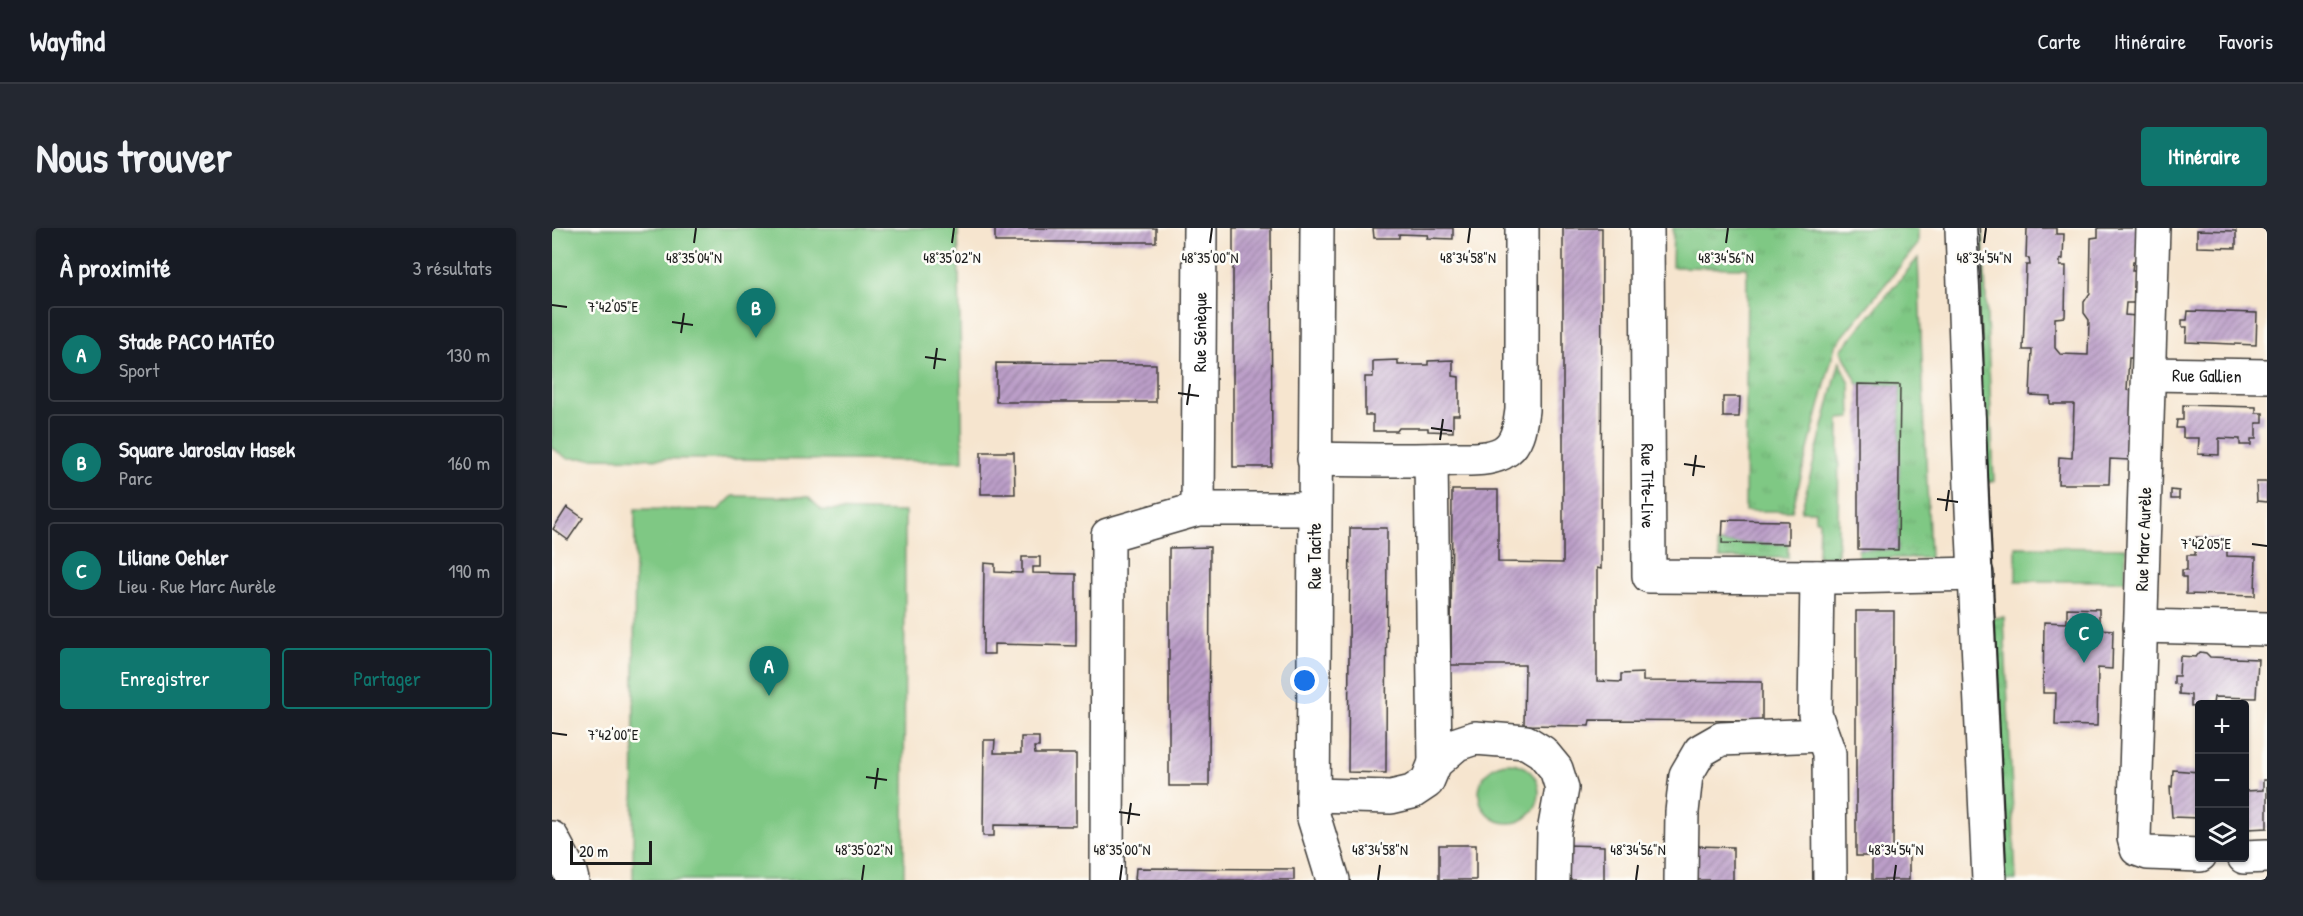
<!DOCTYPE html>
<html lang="fr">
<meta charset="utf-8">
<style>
:root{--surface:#171b24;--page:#242831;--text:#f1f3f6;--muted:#9ea1a6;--line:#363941;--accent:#0f766e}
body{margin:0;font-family:"Patrick Hand",sans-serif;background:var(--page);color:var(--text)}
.controls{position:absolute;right:18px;bottom:18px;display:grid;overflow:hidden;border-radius:6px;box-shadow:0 2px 4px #0004}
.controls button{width:54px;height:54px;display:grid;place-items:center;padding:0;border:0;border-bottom:2px solid var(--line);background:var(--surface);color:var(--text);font:30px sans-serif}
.scale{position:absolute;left:18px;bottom:15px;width:82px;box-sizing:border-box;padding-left:6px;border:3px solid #1c1c1c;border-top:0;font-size:16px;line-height:21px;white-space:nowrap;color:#1c1c1c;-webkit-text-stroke:4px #fdfcf7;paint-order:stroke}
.you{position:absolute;left:753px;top:453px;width:21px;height:21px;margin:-15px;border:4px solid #fff;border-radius:50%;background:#1a73e8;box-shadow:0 0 0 9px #1a73e833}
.badge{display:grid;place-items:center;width:39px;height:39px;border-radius:50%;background:var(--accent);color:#fff;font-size:20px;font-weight:700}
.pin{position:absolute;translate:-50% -50px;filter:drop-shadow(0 2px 3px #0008)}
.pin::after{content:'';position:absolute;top:32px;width:21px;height:18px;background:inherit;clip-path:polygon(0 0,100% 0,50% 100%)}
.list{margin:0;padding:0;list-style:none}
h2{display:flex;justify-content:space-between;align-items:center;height:78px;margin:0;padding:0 24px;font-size:26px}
h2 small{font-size:20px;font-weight:400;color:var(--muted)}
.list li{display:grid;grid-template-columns:39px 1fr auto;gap:18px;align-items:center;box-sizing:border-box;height:96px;margin:0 12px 12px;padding:0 12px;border:2px solid var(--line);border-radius:6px}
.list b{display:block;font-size:22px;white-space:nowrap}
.list p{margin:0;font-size:20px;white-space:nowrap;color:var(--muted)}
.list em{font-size:20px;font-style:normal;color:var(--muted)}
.actions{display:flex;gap:12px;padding:18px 24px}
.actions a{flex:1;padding:14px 0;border:2px solid var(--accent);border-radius:6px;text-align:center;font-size:21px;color:var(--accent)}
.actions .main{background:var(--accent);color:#fff}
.icon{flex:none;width:33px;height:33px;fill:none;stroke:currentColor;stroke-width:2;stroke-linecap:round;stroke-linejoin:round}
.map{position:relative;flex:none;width:1715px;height:652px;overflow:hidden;border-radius:6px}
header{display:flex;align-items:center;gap:36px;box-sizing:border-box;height:84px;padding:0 30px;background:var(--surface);border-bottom:2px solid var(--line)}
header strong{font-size:28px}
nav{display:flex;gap:33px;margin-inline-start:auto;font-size:21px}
.intro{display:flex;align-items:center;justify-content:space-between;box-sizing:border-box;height:144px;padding:0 36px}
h1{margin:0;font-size:42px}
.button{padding:15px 27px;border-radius:6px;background:var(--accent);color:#fff;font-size:21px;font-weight:700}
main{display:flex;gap:36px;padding:0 36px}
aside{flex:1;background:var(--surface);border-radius:6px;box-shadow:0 2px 4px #0004}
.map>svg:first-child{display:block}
.grass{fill:url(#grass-tufts);stroke:#4e7250;stroke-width:1.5}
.park{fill:#7fc884;stroke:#4e7250;stroke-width:1.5}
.building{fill:url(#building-hatch)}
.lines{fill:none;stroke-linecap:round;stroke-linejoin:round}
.minor-casing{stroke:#3d3a37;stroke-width:36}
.minor{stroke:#fff;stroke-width:33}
.tram{stroke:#1c1c1c;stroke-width:1.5}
.ticks{fill:none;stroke:#1c1c1c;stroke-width:2}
.labels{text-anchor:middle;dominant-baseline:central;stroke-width:5;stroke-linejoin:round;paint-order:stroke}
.street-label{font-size:18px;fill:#1c1c1c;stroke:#fdfcf7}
.ticks-label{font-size:15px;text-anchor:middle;fill:#1c1c1c;stroke:#fdfcf7;stroke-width:5;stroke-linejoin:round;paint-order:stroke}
</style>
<header>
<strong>Wayfind</strong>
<nav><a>Carte</a><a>Itinéraire</a><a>Favoris</a></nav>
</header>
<div class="intro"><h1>Nous trouver</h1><a class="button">Itinéraire</a></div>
<main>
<aside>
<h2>À proximité<small>3 résultats</small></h2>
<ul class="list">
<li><span class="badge">A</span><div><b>Stade PACO MATÉO</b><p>Sport</p></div><em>130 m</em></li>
<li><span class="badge">B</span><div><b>Square Jaroslav Hasek</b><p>Parc</p></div><em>160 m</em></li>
<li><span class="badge">C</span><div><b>Liliane Oehler</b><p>Lieu · Rue Marc Aurèle</p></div><em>190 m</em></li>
</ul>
<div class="actions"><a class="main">Enregistrer</a><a>Partager</a></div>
</aside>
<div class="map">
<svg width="1715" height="652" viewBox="0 0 1715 652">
<defs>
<pattern id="grass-tufts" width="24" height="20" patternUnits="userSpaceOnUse" patternTransform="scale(1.5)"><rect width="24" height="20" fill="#7fc884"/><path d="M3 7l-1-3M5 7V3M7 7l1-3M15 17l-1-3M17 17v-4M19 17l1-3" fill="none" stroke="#6dab71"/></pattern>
<pattern id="building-hatch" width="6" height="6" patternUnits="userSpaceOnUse" patternTransform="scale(1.5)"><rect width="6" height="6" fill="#bb9ec8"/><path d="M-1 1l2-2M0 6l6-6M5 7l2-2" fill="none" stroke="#9780a2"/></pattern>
</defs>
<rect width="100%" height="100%" fill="#fdfcf7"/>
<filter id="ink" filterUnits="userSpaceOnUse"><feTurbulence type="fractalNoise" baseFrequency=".0167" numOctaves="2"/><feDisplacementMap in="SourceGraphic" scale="12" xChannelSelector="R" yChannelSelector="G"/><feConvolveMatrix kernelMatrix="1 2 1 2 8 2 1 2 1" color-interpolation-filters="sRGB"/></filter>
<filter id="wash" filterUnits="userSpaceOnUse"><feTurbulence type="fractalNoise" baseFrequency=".008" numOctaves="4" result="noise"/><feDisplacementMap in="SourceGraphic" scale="24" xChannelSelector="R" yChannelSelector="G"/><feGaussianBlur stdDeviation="1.35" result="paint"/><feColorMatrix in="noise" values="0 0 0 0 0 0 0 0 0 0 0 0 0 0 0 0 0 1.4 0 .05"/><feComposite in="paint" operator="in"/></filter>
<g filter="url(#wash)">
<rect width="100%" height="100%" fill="#f6e5cf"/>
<!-- grass -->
<path class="grass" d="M1121 0H1366V16L1283 118 1240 283H1193L1195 40 1120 39Z
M1418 0H1431L1442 253 1430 254Z
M1366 30 1378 330H1306V321L1346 322 1348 157 1306 156 1289 122Z
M1288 133 1298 156 1299 190 1287 191 1286 325 1283 329H1266L1267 292H1263V283H1249Z
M1165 315 1236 316V330H1168Z
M1452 389 1464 652H1452L1440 390Z"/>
<!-- park -->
<path class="park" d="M0 0H406L411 233 15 230 0 220Z
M181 268 256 269 270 282 353 284 352 652H81L83 281 166 282Z
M1464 319 1574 320 1573 353H1464Z
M927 565a30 30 0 1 1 60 0a30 30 0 1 1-60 0Z"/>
<g id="blocks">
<!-- building -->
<path class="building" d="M443 0H604V14H443Z
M681 0H719L720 239H681Z
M821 0H901V11L875 10 876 7 847 6V10H822Z
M1011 0H1050L1049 341 1045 340V453L1069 454V446L1091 445V453L1210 454V493L1038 492 1037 498 972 497 973 437H899L900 262H946V334L1011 335Z
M1475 0H1504V6H1512L1511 31 1508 32V38H1514L1513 89 1503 90V120L1508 126 1536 127 1537 92 1532 85V74L1538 65 1539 10 1546 9V0H1586L1585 34H1581L1580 43H1585L1584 75H1574L1573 87 1584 88 1582 130H1577L1575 162 1581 163 1578 232 1558 231 1557 256H1506L1507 229 1520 230 1522 176H1498V168L1478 167 1480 122H1471L1474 37H1478L1477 30H1474Z
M1645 2 1684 3V20L1645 19Z
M1636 83 1705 85 1704 117 1634 114 1635 99H1630V92H1635Z
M846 132V137H876V133L901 132V148L907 149V187H901V204L876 203V200H847L845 203H821V187H813V149H821V133Z
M444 135 604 136V174H444Z
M1306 156 1348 157 1346 322 1306 321Z
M1171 169H1188L1187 189H1171Z
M1631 177 1704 179V185H1711V195H1704V211H1699V217H1688V211L1667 210V227L1646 226 1647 210H1631V200H1624L1625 192H1631Z
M429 224H462L463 266H429Z
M1704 254H1715V274L1705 273Z
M1619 262 1627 263V271H1619Z
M15 279 31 290 16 312 1 301Z
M1171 292 1236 293V316L1170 315Z
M798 300H835L834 545 796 544Z
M1644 309 1670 311V321H1675V328L1704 329 1703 368 1634 366V349H1630V342H1635V327H1643Z
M658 319 657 558H617V320Z
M470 329H488V339H481V345L524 346V418L442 416V426H431L432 335 443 336V344L470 345Z
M1515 380 1547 381V401L1561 402 1560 441 1546 440 1545 498 1503 497 1504 465H1491L1492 394 1515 395Z
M1304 383H1342L1341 628H1357V652H1320V628H1304Z
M1648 424 1654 425 1658 429 1706 431 1704 470 1662 469 1661 476 1639 478V467L1627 466V457L1622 456V448H1627L1628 428 1644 429Z
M469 509H487V519H482L483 526H524V598L442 597V608H431L432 512H443L442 525H469Z
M1621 542 1647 544V590L1620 589 1618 559H1620Z
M1711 552H1715V600L1696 601 1694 563 1711 562Z
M887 617H924V652H887Z
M1014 617 1052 618V652H1014Z
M1144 618 1181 619V652H1143Z
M584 640 742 641V652H583Z"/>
</g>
</g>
<g filter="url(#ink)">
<use href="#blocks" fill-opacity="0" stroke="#3d3a37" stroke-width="1.5"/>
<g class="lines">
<defs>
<g id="minor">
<path d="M765 0 761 587 781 652"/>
<path id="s1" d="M1095 0 1097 348 1292 349 1425 346"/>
<path d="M1410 0 1419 260 1437 652"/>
<path d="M1601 0 1582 610 1585 621 1596 625 1648 627"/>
<path id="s2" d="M1597 146 1715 148"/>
<path d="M762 231C810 232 857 233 905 231 919 231 936 232 950 225 966 217 968 197 970 182V0"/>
<path d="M879 232 883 535"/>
<path id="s3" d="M646 281 648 0"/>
<path d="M1265 349 1263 486 1277 525 1278 652"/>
<path d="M1588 398 1715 401"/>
<path d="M761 567 839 569 860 564 875 554 883 535 905 516 923 510 974 514 990 524 1004 541 1010 560 1002 604 1001 652"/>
<path d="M0 610 18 644 20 652"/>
<path d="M1692 629 1715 628"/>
<path d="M555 652 556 307 646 281H762"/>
<path d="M1129 652 1130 584 1134 547 1148 523 1169 511 1270 507"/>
</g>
</defs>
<!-- minor casing -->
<use href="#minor" class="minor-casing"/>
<!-- minor -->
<use href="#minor" class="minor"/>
<!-- tram -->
<path class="tram" d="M1425 0 1455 652"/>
</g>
</g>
<!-- ticks -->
<path class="ticks" d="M142 15 144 0M400 15 402 0M658 15 660 0M916 15 918 0M1174 15 1176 0M1432 15 1434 0M0 77 15 79M120 94 141 97M129 105 132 85M373 129 394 132M382 141 385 120M626 165 647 168M635 177 638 156M879 200 900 203M888 212 891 191M1132 236 1153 239M1141 248 1144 227M1385 271 1406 274M1394 283 1397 262M1700 316 1715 318M0 505 15 507M314 549 335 552M323 561 326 540M567 584 588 587M576 596 579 575M310 652 312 637M568 652 570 637M826 652 828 637M1084 652 1086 637M1342 652 1344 637"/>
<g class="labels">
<!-- street labels -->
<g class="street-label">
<text stroke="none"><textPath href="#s3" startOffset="177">Rue Sénèque</textPath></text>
<text stroke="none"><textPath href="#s2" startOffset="58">Rue Gallien</textPath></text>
<text stroke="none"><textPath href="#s1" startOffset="258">Rue Tite-Live</textPath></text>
<text transform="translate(1591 311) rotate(-88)">Rue Marc Aurèle</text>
<text transform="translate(762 328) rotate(-90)">Rue Tacite</text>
</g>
</g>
<g class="ticks-label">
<text x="142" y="35">48°35'04"N</text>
<text x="400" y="35">48°35'02"N</text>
<text x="658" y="35">48°35'00"N</text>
<text x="916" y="35">48°34'58"N</text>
<text x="1174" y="35">48°34'56"N</text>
<text x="1432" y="35">48°34'54"N</text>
<text x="61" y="84">7°42'05"E</text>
<text x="1654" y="321">7°42'05"E</text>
<text x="61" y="512">7°42'00"E</text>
<text x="312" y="627">48°35'02"N</text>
<text x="570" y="627">48°35'00"N</text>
<text x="828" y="627">48°34'58"N</text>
<text x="1086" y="627">48°34'56"N</text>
<text x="1344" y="627">48°34'54"N</text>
</g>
</svg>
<div class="controls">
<button>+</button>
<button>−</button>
<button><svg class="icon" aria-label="layers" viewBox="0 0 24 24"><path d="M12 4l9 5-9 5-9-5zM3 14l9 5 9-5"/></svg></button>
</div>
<div class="scale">20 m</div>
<div class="you"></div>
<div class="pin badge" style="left:217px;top:468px">A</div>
<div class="pin badge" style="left:204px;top:110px">B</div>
<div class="pin badge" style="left:1532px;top:435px">C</div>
</div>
</main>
